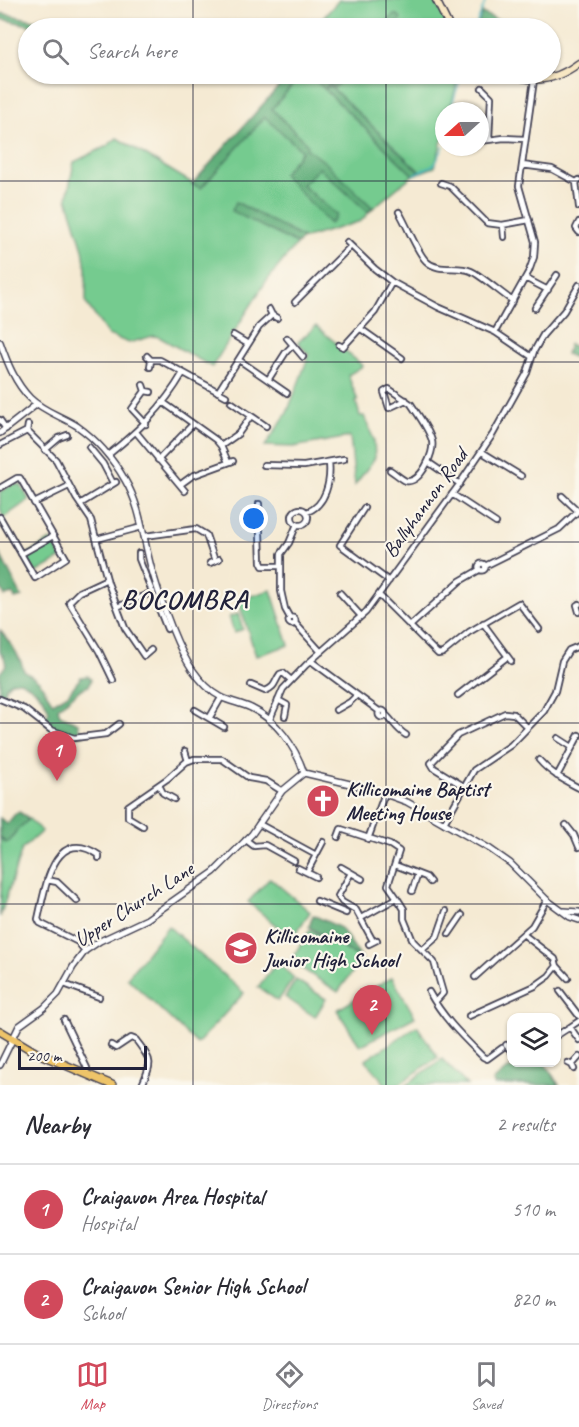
<!DOCTYPE html>
<style>
:root{--surface:#fff;--page:#f7f7f7;--text:#2b2b33;--muted:#7c7c81;--line:#e1e1e2;--accent:#d1495b}
body{margin:0;font-family:Caveat,sans-serif;background:var(--page);color:var(--text)}
.controls{position:absolute;right:18px;bottom:18px;display:grid;overflow:hidden;border-radius:12px;box-shadow:0 2px 4px #0004}
.controls button{width:54px;height:54px;display:grid;place-items:center;padding:0;border:0;border-bottom:2px solid var(--line);background:var(--surface);color:var(--text);font:30px sans-serif}
.compass{position:absolute;left:435px;top:102px;width:54px;height:54px;border-radius:50%;background:var(--surface);box-shadow:0 2px 4px #0004;rotate:249deg}
.scale{position:absolute;left:18px;bottom:15px;width:129px;box-sizing:border-box;padding-left:6px;border:3px solid #22223b;border-top:0;font-size:16px;line-height:21px;white-space:nowrap;color:#22223b;-webkit-text-stroke:4px #fbf7ec;paint-order:stroke}
.you{position:absolute;left:254px;top:519px;width:21px;height:21px;margin:-15px;border:4px solid #fff;border-radius:50%;background:#1a73e8;box-shadow:0 0 0 9px #1a73e833}
.badge{display:grid;place-items:center;width:39px;height:39px;border-radius:50%;background:var(--accent);color:#fff;font-size:20px;font-weight:700}
.pin{position:absolute;translate:-50% -50px;filter:drop-shadow(0 2px 3px #0008)}
.pin::after{content:'';position:absolute;top:32px;width:21px;height:18px;background:inherit;clip-path:polygon(0 0,100% 0,50% 100%)}
.list{margin:0;padding:0;list-style:none}
h2{display:flex;justify-content:space-between;align-items:center;height:78px;margin:0;padding:0 24px;font-size:26px}
h2 small{font-size:20px;font-weight:400;color:var(--muted)}
.list li{display:grid;grid-template-columns:39px 1fr auto;gap:18px;align-items:center;box-sizing:border-box;height:90px;padding:0 24px;border-top:2px solid var(--line)}
.list b{display:block;font-size:22px;white-space:nowrap}
.list p{margin:0;font-size:20px;white-space:nowrap;color:var(--muted)}
.list em{font-size:20px;font-style:normal;color:var(--muted)}
.icon{flex:none;width:33px;height:33px;fill:none;stroke:currentColor;stroke-width:2;stroke-linecap:round;stroke-linejoin:round}
.map{position:relative;flex:none;width:579px;height:1085px;overflow:hidden}
.search{position:absolute;background:var(--surface);box-shadow:0 2px 4px #0004;left:18px;right:18px;top:18px;height:66px;display:flex;align-items:center;gap:15px;box-sizing:border-box;padding:0 21px;border-radius:33px;color:var(--muted);font-size:22px}
.sheet{height:258px;background:var(--surface)}
nav{display:flex;justify-content:space-around;align-items:center;box-sizing:border-box;height:84px;border-top:2px solid var(--line);background:var(--surface);font-size:16px;color:var(--muted)}
nav a{display:grid;justify-items:center;gap:3px}
nav .on{color:var(--accent)}
.map>svg:first-child{display:block}
.green{fill:#75cb8f;stroke:#4c7665;stroke-width:1.5}
.forest{fill:#60af7a;stroke:#41685a;stroke-width:1.5}
.lines{fill:none;stroke-linecap:round;stroke-linejoin:round}
.stream{stroke:#48b6c2;stroke-width:1.5}
.minor-casing{stroke:#424052;stroke-width:8}
.tertiary-casing{stroke:#424052;stroke-width:8}
.secondary-casing{stroke:#424052;stroke-width:9}
.primary-casing{stroke:#424052;stroke-width:10}
.minor{stroke:#fff;stroke-width:4.5}
.tertiary{stroke:#fff;stroke-width:5}
.secondary{stroke:#f8e7c3;stroke-width:6}
.primary{stroke:#eec469;stroke-width:7}
.grid{fill:none;stroke:#22223b;stroke-width:1.5;stroke-opacity:0.55}
.labels{text-anchor:middle;dominant-baseline:central;stroke-width:4.5;stroke-linejoin:round;paint-order:stroke}
.street-label{font-size:21px;fill:#22223b;stroke:#fbf7ec}
.poi-label{font-size:21px;font-weight:bold;fill:#22223b;stroke:#fbf7ec;text-anchor:start}
.district-label{font-size:27px;font-weight:bold;letter-spacing:1.5px;fill:#22223b;stroke:#fbf7ec}
</style>
<div class="map">
<svg width="579" height="1085" viewBox="0 0 579 1085">
<rect width="100%" height="100%" fill="#fbf7ec"/>
<filter id="ink" filterUnits="userSpaceOnUse"><feTurbulence type="fractalNoise" baseFrequency=".0167" numOctaves="2"/><feDisplacementMap in="SourceGraphic" scale="12" xChannelSelector="R" yChannelSelector="G"/><feConvolveMatrix kernelMatrix="1 2 1 2 8 2 1 2 1" color-interpolation-filters="sRGB"/></filter>
<filter id="wash" filterUnits="userSpaceOnUse"><feTurbulence type="fractalNoise" baseFrequency=".008" numOctaves="4" result="noise"/><feDisplacementMap in="SourceGraphic" scale="24" xChannelSelector="R" yChannelSelector="G"/><feGaussianBlur stdDeviation="1.35" result="paint"/><feColorMatrix in="noise" values="0 0 0 0 0 0 0 0 0 0 0 0 0 0 0 0 0 1.4 0 .05"/><feComposite in="paint" operator="in"/></filter>
<g filter="url(#wash)">
<rect width="100%" height="100%" fill="#f5ead3"/>
<!-- green -->
<path class="green" d="M339 0H435L453 28H314Z
M302 74H459L450 111H444V133L435 167 413 175 373 208 361 221 300 240 265 283 212 367 159 337 153 336 129 343 108 335 86 303V269L83 249 67 198 74 162 107 146 117 138 197 186 264 111 269 112Z
M316 326 363 366 348 375 358 401 356 402 360 416H364L374 440 375 458 355 485 350 437 293 447 265 446 287 413 309 355 298 342Z
M13 484 21 485 29 500 3 518 0 507V492Z
M51 540 62 558 36 573 26 558V555Z
M271 590 289 645 256 656 238 600Z
M238 614 243 629 234 633 229 617Z
M27 817 42 831 22 849 0 917 2 875 0 836 3 841 13 838 16 831 27 821Z
M270 878 310 912 292 939 248 902Z
M168 926 244 993 197 1044 127 978Z
M310 930 362 959 338 992 290 961Z
M277 962 294 978 278 1001 258 987Z
M392 977 415 1017 360 1046 337 1010Z
M296 980 326 999 315 1017 285 997Z
M417 1026 438 1057 398 1085H386L366 1060Z
M442 1059 467 1085H406Z"/>
<!-- forest -->
<path class="forest" d="M0 13 72 28H43L0 19Z
M482 13 508 25 507 28H476Z
M394 15H398L401 19 392 28H381Z
M290 74H302L272 109 308 145 306 148 325 162 373 208 368 212 319 168 302 185 337 215 330 224 283 174 302 151 265 117 201 188 192 184Z
M309 74H324L331 80 337 74H348L335 87 328 84 326 88 330 86 419 171 413 175Z
M236 202 303 238 297 244 232 211Z
M569 344 579 348V360L566 354Z
M0 554 22 597 15 599 13 594 5 596 0 586Z
M0 630C11 645 19 653 24 671L39 681 53 703 68 694 81 677 88 676 91 679 89 686 81 689 58 708 60 715 78 723 79 729 84 735C70 738 52 730 43 720L49 712C45 696 34 688 20 681L11 682 5 688 6 690 3 695 0 696V673L6 665 4 657 0 652Z
M19 812 27 817V821L16 831 10 841 5 843 0 836V818L7 824 15 814Z
M313 915 341 928 362 959 309 927Z
M528 1064H545L559 1085H494L493 1081 506 1070Z"/>
<g class="lines">
<!-- stream -->
<path class="stream" d="M475 28 486 0
M450 111 462 74
M413 175 435 164 444 146"/>
</g>
</g>
<g filter="url(#ink)">
<g class="lines">
<defs>
<path id="minor" d="M482 88 491 97 489 139
M480 141 504 138 525 139
M522 165 552 169 576 182 579 180
M576 182 579 207
M441 183 450 186 487 223 502 225 529 220
M399 212C407 225 417 252 426 261 438 273 457 265 471 271 482 276 502 294 513 301
M579 222 576 228 579 232
M503 225 504 237
M347 242 375 269 392 282 438 307 495 332 532 357
M525 278 548 290
M295 302 351 246
M535 308 557 275
M269 309 272 315 277 318
M361 329 402 358
M495 332 529 271 534 257 535 242 519 186 534 80
M233 335 248 344
M287 338 303 357
M339 345 343 347 375 312 392 282
M147 356 151 360 150 367
M151 360H160L226 396
M239 360 287 393
M268 380 286 352 293 345
M143 385 145 391 151 392
M145 391 132 409 146 424
M218 392 259 327 272 315
M231 402 266 426
M164 403 216 440 221 446 228 462
M0 420 6 429
M27 431 56 460 76 498 91 520 108 583 125 628 144 656 151 650
M136 432 185 491
M0 445 27 431 28 425
M221 446 238 434 251 416
M89 447 103 464 113 483
M45 450 59 438 67 435
M482 452 521 476
M108 455C140 429 162 409 183 373
M158 460 193 424
M428 462 460 484
M264 465 304 466 344 459
M390 470C395 473 401 479 406 481 420 484 435 453 432 441 429 429 418 415 411 404L389 389 384 392 389 408 406 400
M181 484 192 476 233 461
M0 488 17 478H20L66 558 35 578 0 517
M452 494 496 523
M34 503 69 486
M80 504 116 482
M259 504 261 562 263 566H281
M364 508 340 545 389 581
M292 517a8 8 0 1 1 16 0a8 8 0 1 1-16 0Z
M307 512C326 505 331 481 329 462
M145 536 196 529 206 535 215 561
M97 539 142 527
M139 553V559L167 629
M21 554 53 536
M210 563 219 559
M478.5 567a3.5 3.5 0 1 1 7 0a3.5 3.5 0 1 1-7 0Z
M485 566 559 529 578 511 562 496
M107 579 79 592 69 602 99 651 113 680
M340 593 361 616
M379 595 438 654 443 653 469 632 519 603 539 629
M579 604 577 605 579 612
M117 607 153 592
M288.5 621a3.5 3.5 0 1 1 7 0a3.5 3.5 0 1 1-7 0Z
M290 618 285 609 281 591V554L289 543 297 524
M295 623 321 652
M483 623 511 661
M410 626 460 581 479 570
M311 661 379 711
M251 685 265 691C276 687 274 682 280 674L283 673 291 680
M458 695 507 657
M0 699 24 709 51 730 74 738 106 734 119 724
M278 700 287 705 285 716
M195 710 224 727
M336 710 350 702 357 695
M378.5 714a3.5 3.5 0 1 1 7 0a3.5 3.5 0 1 1-7 0Z
M385 714C393 721 396 729 406 735
M210 717 221 698
M270 719 283 689 306 665 366 612 458 486 493 434 527 373 534 351 543 335 564 311 579 285
M558 738 572 747
M185 751 188 761
M539 760C550 773 564 780 579 788
M557 776 579 735
M159 785 163 793 174 799
M465 787 434 768 431 763 458 735 505 713 514 714 527 727
M444 823 474 770 511 745 544 711 555 691 562 661 569 650 579 646
M259 824 316 855
M566 825 574 835 579 847
M143 826 128 817V806L167 779 186 762 194 759H222L249 778 266 781 282 791
M338 837 341 829 390 845 399 851 388 885 397 898 361 918
M368 839 385 793
M246 840 254 846 265 845 294 861
M395 865 426 877 430 882
M341 867 362 879
M298 868 316 877
M307 872 323 842
M351 873 338 896 342 902 356 910 373 941
M47 880 57 882 77 901
M412 891 418 874
M397 898 404 909V919L413 941 434 962 443 993 435 1002
M317 901 346 913
M449 934 462 915
M369 944 377 940
M422 950 437 937 446 911
M85 951 78 942 40 923 38 919C45 890 53 824 99 855V858
M557 966 568 978
M475 977 532 926 547 900
M64 984 99 997
M560 991 579 1016
M429 992C444 1019 462 1036 483 1057L487 1059 502 1048
M469 1016 535 986 549 976 557 966 555 959 523 934
M64 1020 87 1068 85 1074
M579 1021 570 1027 579 1040
M556 1036 570 1027
M111 1045 116 1048 131 1038 136 1040C152 1062 153 1060 142 1085
M506 1045 512 1052
M568 1063 572 1065 574 1069
M572 1065 579 1057"/>
<path id="tertiary" d="M0 342C7 362 15 383 30 398 43 411 61 416 77 426 97 440 113 459 125 480 141 507 143 538 151 567 159 594 176 646 192 669 199 679 209 691 221 697 230 702 241 703 251 708 277 720 295 746 304 773
M0 433 37 404
M304 773 371 789 407 802 490 849 510 863 547 900 570 917 579 920
M564 911 579 912
M0 1065 19 1026 44 1008 58 994 73 967 85 951 100 941 147 919 214 872 252 834 282 791 304 773"/>
<path id="secondary" d="M436 0 450 28
M511 74C536 85 558 79 579 63"/>
<path id="primary" d="M0 1031 35 1052 112 1085"/>
</defs>
<!-- minor casing -->
<use href="#minor" class="minor-casing"/>
<!-- tertiary casing -->
<use href="#tertiary" class="tertiary-casing"/>
<!-- secondary casing -->
<use href="#secondary" class="secondary-casing"/>
<!-- primary casing -->
<use href="#primary" class="primary-casing"/>
<!-- minor -->
<use href="#minor" class="minor"/>
<!-- tertiary -->
<use href="#tertiary" class="tertiary"/>
<!-- secondary -->
<use href="#secondary" class="secondary"/>
<!-- primary -->
<use href="#primary" class="primary"/>
</g>
</g>
<!-- grid -->
<path class="grid" d="M193 0V28M386 0V28M193 74V1085M386 74V1085M0 181H579M0 362H579M0 542H579M0 723H579M0 904H579"/>
<!-- icons -->
<defs>
<symbol id="church-disc" viewBox="-11 -11 22 22"><circle r="9.5" fill="#d1495b" stroke="#fbf7ec"/><path d="M-1.2-6h2.4v3.5h3.3v2.4h-3.3V6h-2.4V-.1h-3.3v-2.4h3.3Z" fill="#fff"/></symbol>
<symbol id="school-disc" viewBox="-11 -11 22 22"><circle r="9.5" fill="#d1495b" stroke="#fbf7ec"/><path d="M0-5L7-2L0 1L-7-2ZM-4 1L0 2.5L4 1V4Q0 6-4 4Z" fill="#fff"/></symbol>
</defs>
<g fill-rule="evenodd">
<use href="#church-disc" x="304" y="782" width="38" height="38"/>
<use href="#school-disc" x="222" y="929" width="38" height="38"/>
</g>
<g class="labels">
<!-- street labels -->
<g class="street-label">
<text transform="translate(425 503) rotate(-54)">Ballyhannon Road</text>
<text transform="translate(134 904) rotate(-33)">Upper Church Lane</text>
</g>
<!-- poi labels -->
<g class="poi-label">
<text x="346" y="789">Killicomaine Baptist<tspan x="346" dy="24">Meeting House</tspan></text>
<text x="264" y="936">Killicomaine<tspan x="264" dy="24">Junior High School</tspan></text>
</g>
<!-- district labels -->
<g class="district-label">
<text x="185" y="599">BOCOMBRA</text>
</g>
</g>
</svg>
<div class="controls">
<button><svg class="icon" aria-label="layers" viewBox="0 0 24 24"><path d="M12 4l9 5-9 5-9-5zM3 14l9 5 9-5"/></svg></button>
</div>
<svg class="compass" viewBox="-18 -18 36 36"><path d="M0-13l5 13h-10z" fill="#e53935"/><path d="M0 13l5-13h-10z" fill="#7c7c81"/></svg>
<div class="scale">200 m</div>
<div class="you"></div>
<div class="pin badge" style="left:57px;top:781px">1</div>
<div class="pin badge" style="left:372px;top:1035px">2</div>
<div class="search"><svg class="icon" aria-label="search" viewBox="0 0 24 24"><circle cx="10" cy="10" r="6"/><path d="M15 15l6 6"/></svg>Search here</div>
</div>
<section class="sheet">
<h2>Nearby<small>2 results</small></h2>
<ul class="list">
<li><span class="badge">1</span><div><b>Craigavon Area Hospital</b><p>Hospital</p></div><em>510 m</em></li>
<li><span class="badge">2</span><div><b>Craigavon Senior High School</b><p>School</p></div><em>820 m</em></li>
</ul>
</section>
<nav>
<a class="on"><svg class="icon" aria-label="map" viewBox="0 0 24 24"><path d="M3 6l6-2 6 2 6-2v14l-6 2-6-2-6 2zM9 4v14M15 6v14"/></svg>Map</a>
<a><svg class="icon" aria-label="directions" viewBox="0 0 24 24"><path d="M12 3l9 9-9 9-9-9zM9 14v-3h6M13 9l2 2-2 2"/></svg>Directions</a>
<a><svg class="icon" aria-label="saved" viewBox="0 0 24 24"><path d="M7 4h10v16l-5-4-5 4z"/></svg>Saved</a>
</nav>
